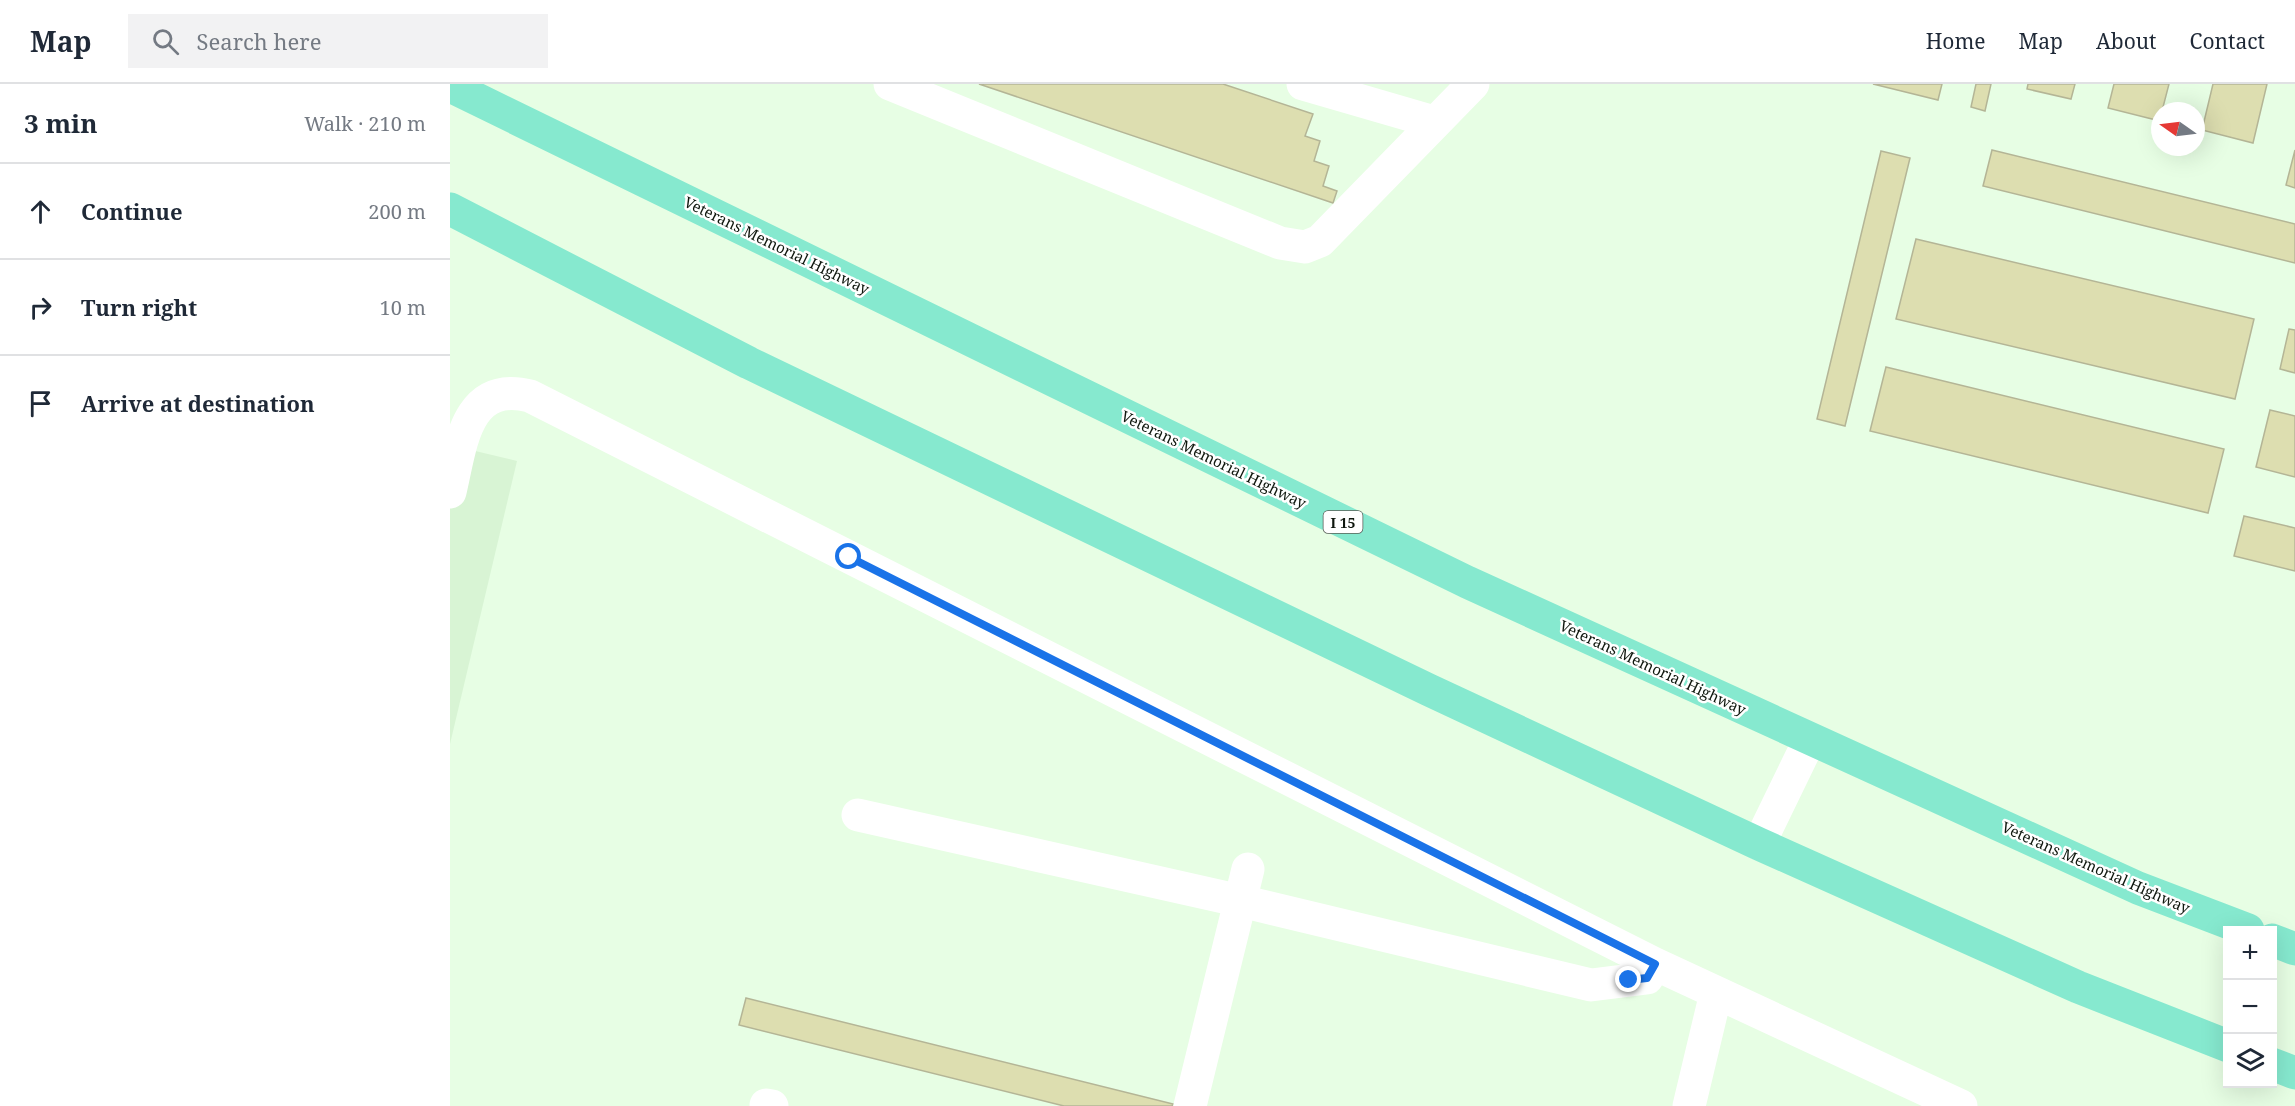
<!DOCTYPE html>
<meta charset="utf-8">
<style>
:root{--surface:#fff;--page:#f2f2f3;--text:#1f2937;--muted:#747a83;--line:#e0e1e3}
body{margin:0;font-family:"Noto Serif",serif;background:var(--page);color:var(--text)}
.controls{position:absolute;right:18px;bottom:18px;display:grid;overflow:hidden;border-radius:0px;box-shadow:0 6px 24px #0002}
.controls button{width:54px;height:54px;display:grid;place-items:center;padding:0;border:0;border-bottom:2px solid var(--line);background:var(--surface);color:var(--text);font:30px sans-serif}
.compass{position:absolute;left:1701px;top:18px;width:54px;height:54px;border-radius:50%;background:var(--surface);box-shadow:0 6px 24px #0002;rotate:284deg}
.stop{position:absolute;width:18px;height:18px;margin:-14px;border:4px solid #1a73e8;border-radius:50%;background:#fff}
.stop.end{background:#1a73e8;border-color:#fff;box-shadow:0 2px 6px #0008}
.list{margin:0;padding:0;list-style:none}
h2{display:flex;justify-content:space-between;align-items:center;height:78px;margin:0;padding:0 24px;font-size:26px}
h2 small{font-size:20px;font-weight:400;color:var(--muted)}
.list li{display:grid;grid-template-columns:39px 1fr auto;gap:18px;align-items:center;box-sizing:border-box;height:96px;padding:0 24px;border-top:2px solid var(--line)}
.list b{display:block;font-size:22px;white-space:nowrap}
.list em{font-size:20px;font-style:normal;color:var(--muted)}
.icon{flex:none;width:33px;height:33px;fill:none;stroke:currentColor;stroke-width:2;stroke-linecap:round;stroke-linejoin:round}
.map{position:relative;flex:none;width:1845px;height:1022px;overflow:hidden}
header{display:flex;align-items:center;gap:36px;box-sizing:border-box;height:84px;padding:0 30px;background:var(--surface);border-bottom:2px solid var(--line)}
header strong{font-size:28px}
nav{display:flex;gap:33px;margin-inline-start:auto;font-size:21px}
.search{width:420px;height:54px;background:var(--page);display:flex;align-items:center;gap:15px;box-sizing:border-box;padding:0 21px;border-radius:0px;color:var(--muted);font-size:22px}
main{display:flex}
aside{flex:1;background:var(--surface)}
.map>svg:first-child{display:block}
.built{fill:#d8f4d4}
.building{fill:#dddeb0;stroke:#b4b596;stroke-width:1.5}
.lines{fill:none;stroke-linecap:round;stroke-linejoin:round}
.minor{stroke:#fff;stroke-width:33}
.highway{stroke:#86e9cf;stroke-width:33}
.route{stroke:#1a73e8;stroke-width:8}
.labels{text-anchor:middle;dominant-baseline:central;stroke-width:5;stroke-linejoin:round;paint-order:stroke}
.shield{fill:#fff;stroke:#575d56;stroke-width:1.5}
.shield-label{font-size:14px;font-weight:bold;fill:#0f170e}
.street-label{font-size:15px;fill:#0f170e;stroke:#fff}
</style>
<header>
<strong>Map</strong>
<div class="search"><svg class="icon" aria-label="search" viewBox="0 0 24 24"><circle cx="10" cy="10" r="6"/><path d="M15 15l6 6"/></svg>Search here</div>
<nav><a>Home</a><a>Map</a><a>About</a><a>Contact</a></nav>
</header>
<main>
<aside>
<h2>3 min<small>Walk · 210 m</small></h2>
<ul class="list">
<li><svg class="icon" aria-label="ahead" viewBox="0 0 24 24"><path d="M12 20V5M6 11l6-6 6 6"/></svg><div><b>Continue</b></div><em>200 m</em></li>
<li><svg class="icon" aria-label="right" viewBox="0 0 24 24"><path d="M7 20v-9h11M14 6l5 5-5 5"/></svg><div><b>Turn right</b></div><em>10 m</em></li>
<li><svg class="icon" aria-label="arrive" viewBox="0 0 24 24"><path d="M6 21V4h12l-3 4 3 4H6"/></svg><div><b>Arrive at destination</b></div></li>
</ul>
</aside>
<div class="map">
<svg width="1845" height="1022" viewBox="0 0 1845 1022">
<rect width="100%" height="100%" fill="#e7fee4"/>
<!-- built -->
<path class="built" d="M0 361 67 377 0 660Z"/>
<!-- building -->
<path class="building" d="M529 0H773L863 30 855 52 870 57 864 77 879 82 873 102 887 107 883 119Z
M1423 0H1492L1488 16Z
M1526 0H1541L1535 27 1521 23Z
M1578 0H1625L1621 15 1577 5Z
M1664 0H1719L1712 27H1710V37L1658 24Z
M1763 0H1817L1803 59 1752 46Z
M1542 66 1845 140V179L1533 102Z
M1845 66V104L1836 101Z
M1431 67 1460 74 1395 342 1367 335Z
M1466 155 1804 235 1785 315 1446 235Z
M1839 245 1845 246V289L1830 285Z
M1436 283 1774 365 1758 429 1420 347Z
M1820 326 1845 332V393L1806 383Z
M1794 432 1845 444V487L1784 472Z
M296 914 723 1020 722 1022H614L289 941Z"/>
<g class="lines">
<!-- minor -->
<path class="minor" d="M440 0 830 159 855 163 870 157 1023 0
M853 0 984 38
M0 408C11 362 15 296 80 312L1205 880 1511 1022
M408 731 791 817 1141 901 1197 894 1205 880
M1309 760 1360 655
M316 1021 322 1022
M740 1022 798 785
M1239 1022 1266 909"/>
<!-- highway -->
<path class="highway" d="M0 2 1017 498 1688 804 1798 846
M0 125 299 279 979 606 1309 760 1628 903 1778 962
M1822 856 1845 865
M1822 980 1845 989"/>
</g>
<g class="lines">
<!-- route -->
<path class="route" d="M399 473 1205 880 1197 894 1179 896"/>
</g>
<g class="labels">
<!-- shield labels -->
<rect class="shield" x="873.5" y="427" width="39" height="22" rx="4.5"/>
<g class="shield-label">
<text x="893" y="438">I 15</text>
</g>
<!-- street labels -->
<g class="street-label">
<text transform="translate(327 161) rotate(26)">Veterans Memorial Highway</text>
<text transform="translate(764 375) rotate(26)">Veterans Memorial Highway</text>
<text transform="translate(1203 583) rotate(25)">Veterans Memorial Highway</text>
<text transform="translate(1646 783) rotate(24)">Veterans Memorial Highway</text>
</g>
</g>
</svg>
<div class="controls">
<button>+</button>
<button>−</button>
<button><svg class="icon" aria-label="layers" viewBox="0 0 24 24"><path d="M12 4l9 5-9 5-9-5zM3 14l9 5 9-5"/></svg></button>
</div>
<svg class="compass" viewBox="-18 -18 36 36"><path d="M0-13l5 13h-10z" fill="#e53935"/><path d="M0 13l5-13h-10z" fill="#747a83"/></svg>
<div class="stop" style="left:399px;top:473px"></div>
<div class="stop end" style="left:1179px;top:896px"></div>
</div>
</main>
